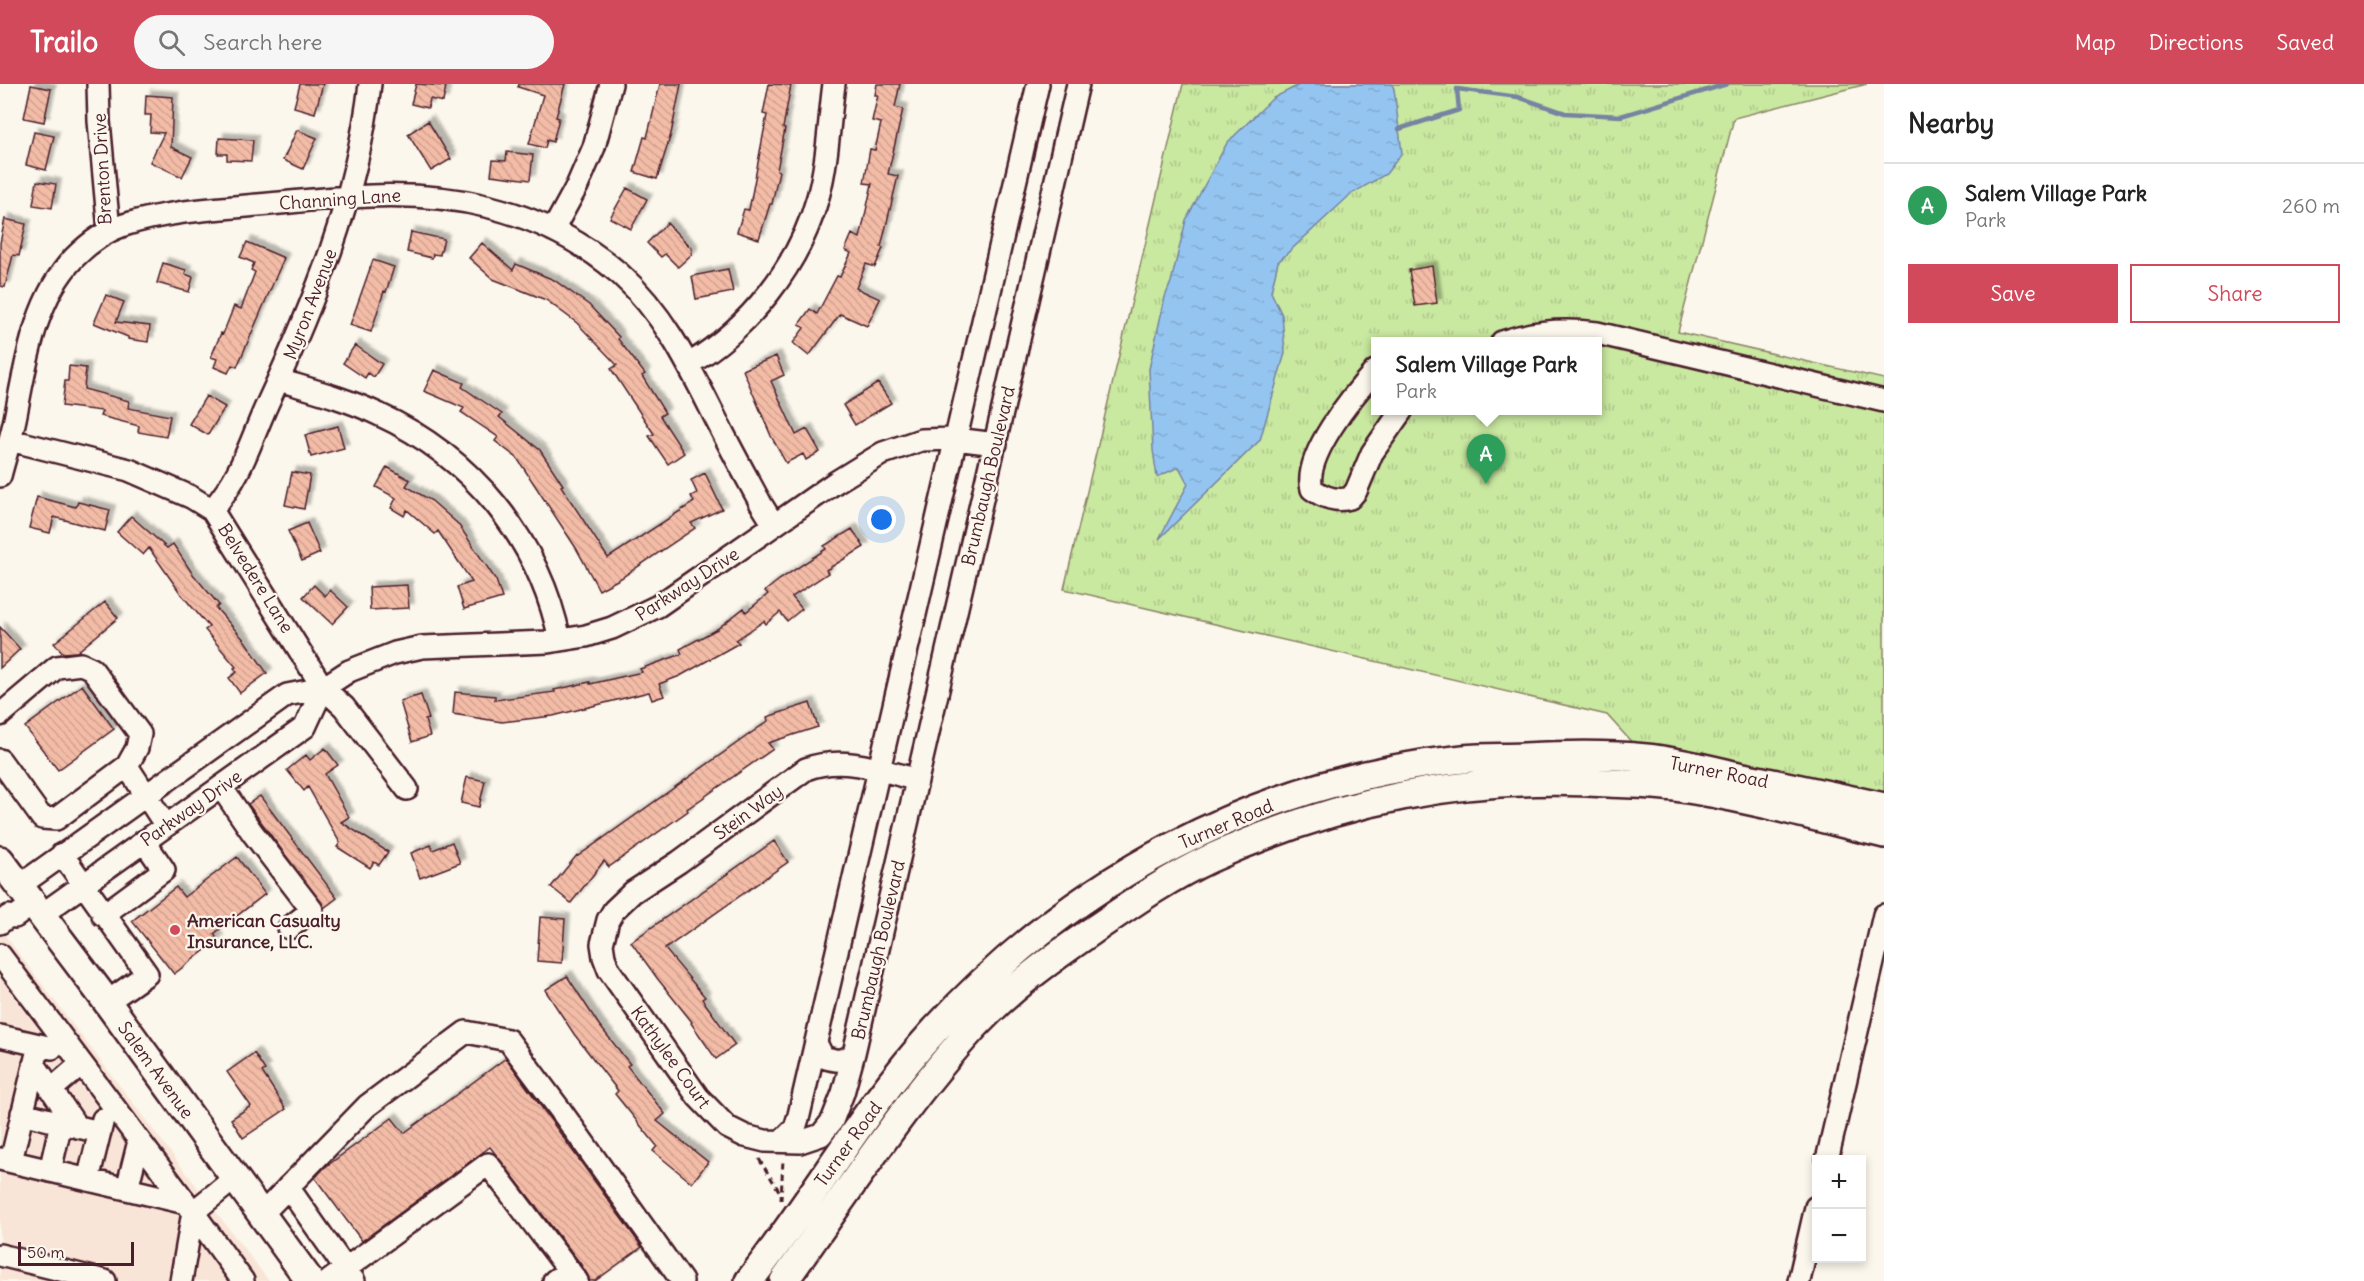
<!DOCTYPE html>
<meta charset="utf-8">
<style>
:root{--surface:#fff;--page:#f6f6f6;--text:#222;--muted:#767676;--line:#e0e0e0;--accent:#d1495b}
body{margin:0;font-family:Delius,sans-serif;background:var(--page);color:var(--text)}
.controls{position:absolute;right:18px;bottom:18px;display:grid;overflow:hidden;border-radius:0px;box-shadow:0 3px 9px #0003}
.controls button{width:54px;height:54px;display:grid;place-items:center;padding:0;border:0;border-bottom:2px solid var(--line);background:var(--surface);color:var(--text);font:30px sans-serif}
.scale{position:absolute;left:18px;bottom:15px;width:116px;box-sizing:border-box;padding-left:6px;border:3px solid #4a1f2b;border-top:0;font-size:16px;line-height:21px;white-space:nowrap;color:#4a1f2b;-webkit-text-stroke:4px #fbf7ec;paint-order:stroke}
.you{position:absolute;left:882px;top:436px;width:21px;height:21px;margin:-15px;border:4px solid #fff;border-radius:50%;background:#1a73e8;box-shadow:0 0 0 9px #1a73e833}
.badge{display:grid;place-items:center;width:39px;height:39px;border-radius:50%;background:var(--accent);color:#fff;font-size:20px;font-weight:700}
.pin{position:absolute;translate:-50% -50px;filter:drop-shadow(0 2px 3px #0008)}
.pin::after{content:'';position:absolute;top:32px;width:21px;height:18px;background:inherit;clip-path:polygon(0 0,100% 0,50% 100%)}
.popup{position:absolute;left:1371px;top:253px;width:231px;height:78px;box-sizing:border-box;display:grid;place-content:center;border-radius:0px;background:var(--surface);filter:drop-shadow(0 2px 4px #0005);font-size:20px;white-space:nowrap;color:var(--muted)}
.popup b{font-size:22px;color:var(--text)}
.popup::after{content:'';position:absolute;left:50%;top:100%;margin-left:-12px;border:12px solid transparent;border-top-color:var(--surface)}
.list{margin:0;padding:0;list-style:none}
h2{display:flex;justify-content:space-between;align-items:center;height:78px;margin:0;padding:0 24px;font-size:26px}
h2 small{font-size:20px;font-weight:400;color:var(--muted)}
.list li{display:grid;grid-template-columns:39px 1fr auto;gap:18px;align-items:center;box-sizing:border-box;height:84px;padding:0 24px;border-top:2px solid var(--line)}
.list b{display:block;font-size:22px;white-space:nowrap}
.list p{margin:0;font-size:20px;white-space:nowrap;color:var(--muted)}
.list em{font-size:20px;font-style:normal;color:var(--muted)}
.actions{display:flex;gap:12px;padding:18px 24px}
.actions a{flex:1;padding:14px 0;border:2px solid var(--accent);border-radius:0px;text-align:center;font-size:21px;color:var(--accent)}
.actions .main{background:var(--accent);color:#fff}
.icon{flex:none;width:33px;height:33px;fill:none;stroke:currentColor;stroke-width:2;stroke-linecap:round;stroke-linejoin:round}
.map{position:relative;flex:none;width:1884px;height:1197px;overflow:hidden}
header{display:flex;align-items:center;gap:36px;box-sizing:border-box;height:84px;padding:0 30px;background:var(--accent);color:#fff}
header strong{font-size:28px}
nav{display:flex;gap:33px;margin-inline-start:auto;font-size:21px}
.search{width:420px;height:54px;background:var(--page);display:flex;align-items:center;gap:15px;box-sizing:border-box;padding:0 21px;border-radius:33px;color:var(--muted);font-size:22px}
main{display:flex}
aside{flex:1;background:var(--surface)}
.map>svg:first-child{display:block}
.built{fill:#f9e5d7}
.park{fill:url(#park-tufts);stroke:#8a8466;stroke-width:1.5;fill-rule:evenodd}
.water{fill:url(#water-ripples);stroke:#7683a1;stroke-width:1.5}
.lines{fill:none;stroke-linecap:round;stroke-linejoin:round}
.stream{stroke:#7683a1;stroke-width:4.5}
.building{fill:url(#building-back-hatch);stroke:#4a1f2b;stroke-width:1.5;filter:url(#shadow)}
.minor-casing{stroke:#4a1f2b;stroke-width:26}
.major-casing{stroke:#4a1f2b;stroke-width:32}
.path{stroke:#4a1f2b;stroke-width:3;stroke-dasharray:6 4.5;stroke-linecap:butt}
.minor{stroke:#fbf7ec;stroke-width:21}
.major{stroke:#fbf7ec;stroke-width:27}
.poi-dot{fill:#d1495b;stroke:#fbf7ec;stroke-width:2}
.labels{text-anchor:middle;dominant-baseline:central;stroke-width:4.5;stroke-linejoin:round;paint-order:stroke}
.street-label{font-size:18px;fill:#4a1f2b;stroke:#fbf7ec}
.poi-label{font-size:18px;font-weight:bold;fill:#4a1f2b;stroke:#fbf7ec;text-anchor:start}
</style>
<header>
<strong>Trailo</strong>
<div class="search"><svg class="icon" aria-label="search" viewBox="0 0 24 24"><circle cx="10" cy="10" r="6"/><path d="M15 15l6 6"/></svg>Search here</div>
<nav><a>Map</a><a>Directions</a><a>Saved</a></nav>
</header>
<main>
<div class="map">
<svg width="1884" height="1197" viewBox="0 0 1884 1197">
<defs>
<pattern id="park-tufts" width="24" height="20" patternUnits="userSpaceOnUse" patternTransform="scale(1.5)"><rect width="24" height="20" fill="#c9e8a0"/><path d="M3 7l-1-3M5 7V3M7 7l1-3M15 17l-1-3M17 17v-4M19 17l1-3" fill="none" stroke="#aec78a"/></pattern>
<pattern id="water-ripples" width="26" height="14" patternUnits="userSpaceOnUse" patternTransform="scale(1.5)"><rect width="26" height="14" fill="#94c5f0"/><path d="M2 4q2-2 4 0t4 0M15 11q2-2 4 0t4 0" fill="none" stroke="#81a9ce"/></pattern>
<pattern id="building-back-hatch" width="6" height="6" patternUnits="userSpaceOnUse" patternTransform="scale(1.5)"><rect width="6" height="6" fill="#f3bca7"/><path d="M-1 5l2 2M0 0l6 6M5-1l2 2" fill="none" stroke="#d2a190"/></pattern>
<filter id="shadow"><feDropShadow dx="5" dy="-5" stdDeviation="1.5" flood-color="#0004"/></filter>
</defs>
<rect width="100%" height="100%" fill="#fbf7ec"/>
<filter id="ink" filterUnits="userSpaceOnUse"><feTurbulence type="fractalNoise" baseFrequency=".0167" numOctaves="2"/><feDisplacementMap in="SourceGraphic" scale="12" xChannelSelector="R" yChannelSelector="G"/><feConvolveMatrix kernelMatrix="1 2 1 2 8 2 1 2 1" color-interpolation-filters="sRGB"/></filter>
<g filter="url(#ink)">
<!-- built -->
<path class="built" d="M0 845 269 1197H0Z"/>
<!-- park -->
<path class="park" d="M1183 0H1867L1734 34 1678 248 1884 295V723L1646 674 1607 631 1064 505ZM1375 258H1597V326H1375Z"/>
<!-- water -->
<path class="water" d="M1301 0H1392L1394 5 1402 69 1386 90 1351 110 1278 178 1271 208 1282 231 1285 269 1260 356 1159 455 1188 400 1179 383 1157 393 1153 366 1149 285 1165 213 1171 198 1186 136 1227 59 1273 14Z"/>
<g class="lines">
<!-- stream -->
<path class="stream" d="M1399 45 1459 26 1457 5 1518 13 1565 29 1621 32 1727 0"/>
</g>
<!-- building -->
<path class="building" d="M300 0H323L315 29 294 23Z
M416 0 446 2 443 18 430 15 428 24 411 20Z
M519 0H565L556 33 559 34 553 58 547 56 545 64 529 60 543 11 518 3Z
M660 0H681L671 50 657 95 634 88 644 53 647 54Z
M769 0 791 1 783 44 785 45 777 86 779 87 772 120H770L759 155 737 148 744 125 749 126 767 31 763 30Z
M877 0H900L895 23 903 25 888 90 898 92 881 163 883 164 875 183 866 180 856 204 880 215 867 242 840 230 809 272 793 259 804 244 799 240 810 225 817 230 837 192 840 193 851 169 845 166 852 150 860 154 872 100 864 99 870 65 875 66 881 39 872 37 878 11H875Z
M31 1 51 5 44 38 24 34Z
M146 11 173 13 171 63 192 73 182 93 150 78 164 49 150 48 151 31H145Z
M428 37 451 75 431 87 408 50Z
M297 46 317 54 303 85 283 76Z
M34 48 54 52 46 86 26 81Z
M219 54 253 56 251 77 227 76V70H218Z
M507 68 533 71 530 96 491 91 493 76 506 77Z
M37 97 56 100 52 124 33 121Z
M627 104 647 115 631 145 610 134Z
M5 135 26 140 19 172 13 171 5 203 0 202V159Z
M667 139 692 165V170L678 183 665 170 661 173 647 159Z
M411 148 444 155 440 171 433 170 432 174 407 168Z
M247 158 284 174 237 283 232 281 228 289 214 283 217 275 211 273 221 249 223 250 234 222 241 225 255 188 251 186 254 179 240 173Z
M482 159 513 186 516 180 554 196 589 221 619 253 618 255 645 290 642 292 665 329 660 332 684 369 668 380 649 352 654 350 611 285 617 281 577 239 546 216 493 195 469 174Z
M373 176 394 183 386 208 384 207 371 248 350 241Z
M163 179 186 186 185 190 193 193 189 208 157 199Z
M1432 182 1437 219 1415 222 1409 186Z
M728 185 733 208 696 215 692 192Z
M106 211 124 218 116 238 150 242 148 258 128 255V253L94 239Z
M355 261 382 280 374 293 368 289 365 294 343 279Z
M776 272 784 291 771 297 796 351 807 345 820 368 806 376 803 370 786 379 771 352 743 286Z
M69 282 86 284 84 305 129 317 128 324 170 332 166 353 138 348 139 342 100 332 102 327 62 322 65 297H68Z
M434 286 464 299 462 303 502 330 499 333 540 366 563 401 561 402 608 474 694 418 691 412 697 409 691 396 705 389 722 425 691 439 695 444 621 494 599 506 576 464 517 374 495 357 498 353 461 328 464 324 424 307Z
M878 299 891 319 855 341 843 321Z
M206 312 225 323 208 351 189 340Z
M338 342 344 364 311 373 305 351Z
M387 383 410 396 406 402 432 417 458 440 496 496 502 514 464 525 457 503 472 498 438 447 435 450 407 426 404 432 391 424 396 414 376 403Z
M292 388 310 391 304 425 285 421Z
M37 413 76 423 78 418 110 426 105 447 54 433 50 449 29 444Z
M131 432 167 464 173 460 192 489 219 521 216 524 245 557 267 589 240 609 229 594 237 588 234 584 236 583 205 546 209 543 181 510 149 464 143 471 117 448Z
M307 439 320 469 302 477 288 447Z
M852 445 864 463 826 486 828 489 792 513 802 525 787 537 780 528 766 540 764 537 736 556 739 559 680 592 659 600 664 612 652 616 649 608 553 632 502 638 453 630 455 608 495 612V616L555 608 554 606 590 598V600L642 588 640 585 682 570 680 565 717 545 744 524 746 528 768 510 765 507 779 496 826 465 824 462Z
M314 501 325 512 330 506 348 523 332 540 303 513Z
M407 501 409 524 370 526 369 503Z
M105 518 118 534 77 568 63 569 54 559Z
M0 543 20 565 0 584Z
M82 601 114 645 58 686 25 643Z
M421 611 429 635 425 636 430 652 412 658 400 617Z
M810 619 818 643 768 659 773 665 687 725 688 727 609 783 604 777 571 819 551 803 577 771 578 772 768 637 767 633Z
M325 664 338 681 325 690 349 733 341 738 388 768 379 781 374 778 370 784 337 763 340 759 308 703 304 707 287 686 306 671 310 676Z
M467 693 485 697 479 723 461 719Z
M260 712 337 814 324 824 248 720Z
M774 757 788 778 665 865 705 913 702 915 735 961 716 975 691 939 692 938 657 894 631 858Z
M452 758 460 779 420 794 411 769 431 761 433 766Z
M237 773 265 810 214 850 218 856 174 890 132 837 176 803 184 813Z
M540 833 565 835 562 879 537 877Z
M567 892 599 941 630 980 627 982 665 1030 657 1037 708 1078 692 1099 653 1067 657 1062 615 1010 618 1007 574 950 545 906Z
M254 969 265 986 262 988 286 1025 243 1054 231 1035 251 1022 227 988Z
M506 974 642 1163 595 1197H590L587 1190 580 1179 490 1063 362 1157 315 1094 324 1084 392 1034 404 1049Z"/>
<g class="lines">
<defs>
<path id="minor" d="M98 0 99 37 109 147
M553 146 577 102 594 63 611 0
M1502 258C1533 247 1565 245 1597 249L1884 317
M689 280C749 244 799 182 818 113 828 77 829 37 834 0
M1375 287C1354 310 1302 373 1312 405 1323 413 1337 418 1350 414L1356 407 1372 369 1402 326
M279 296C312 306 347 315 378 330 472 373 539 455 560 556
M10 356 129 386 191 413 212 426 323 604 344 623 407 705
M0 392C5 373 11 354 15 335 26 280 34 216 74 174 88 160 105 147 124 141 167 127 214 125 258 121 339 114 409 103 490 123 537 135 583 158 620 190 667 232 692 288 720 343 733 369 747 394 761 420L774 441
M212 426C241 392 248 364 265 325 313 221 357 115 370 0
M0 631 57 583 81 580 92 585 140 650 137 664 127 682 56 735 42 734 0 676
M127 682 166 742
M917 696C881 686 843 671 806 685L679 778 633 808 614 826 608 836 602 860 604 873 609 886 698 1013 727 1043 745 1052 765 1057 800 1058 821 1051 832 1037 843 1009 854 969 1078 0
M221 703 252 748 312 826 289 844
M62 770 147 890 107 918
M19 802 287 611 323 604 349 587 395 569 422 563 548 558 586 552 612 544 658 522 836 398 883 369 921 356 955 355 996 360
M41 831 305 643 323 604
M103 831 164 786 144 757
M0 839 9 832 15 833 33 820
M0 871 193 1128 235 1094
M0 952 52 964
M816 959 823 973C836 977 843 979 854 969
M34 980 77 1043
M51 1006 81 980
M22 1029 61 1039
M783 1056 795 1044 799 1031 1038 0
M0 1075 186 1119
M1827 1076 1884 831
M11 1077 39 961
M50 1087 61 1039 100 1048
M88 1096 103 1035
M288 1103 354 1197
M127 1105 139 1057
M193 1128 243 1197
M262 1130 367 1022 466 948 508 956 561 1027 682 1197
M0 1171 105 1197
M181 1197 193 1128
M329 1197 488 1080 577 1197
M554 1197 569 1186
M1799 1197 1816 1123"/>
<path id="major" d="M0 776 107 918 310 1197
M749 1197C813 1116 864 1024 934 947 1073 795 1257 696 1463 675 1483 673 1504 674 1524 673 1564 671 1606 670 1646 674 1677 677 1708 685 1738 692 1787 702 1835 712 1884 723
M784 1197C846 1111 904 1019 976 941 1010 905 1051 875 1092 847 1130 821 1168 794 1209 775 1339 716 1466 690 1609 699 1630 700 1653 700 1674 703 1745 713 1815 733 1884 750"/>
</defs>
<!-- minor casing -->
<use href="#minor" class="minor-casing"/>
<!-- major casing -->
<use href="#major" class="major-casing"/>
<!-- path -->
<path class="path" d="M759 1075 781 1110
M781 1116 783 1075"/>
<!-- minor -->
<use href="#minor" class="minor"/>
<!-- major -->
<use href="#major" class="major"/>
</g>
</g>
<!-- markers -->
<circle class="poi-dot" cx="175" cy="846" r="6"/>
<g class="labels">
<!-- street labels -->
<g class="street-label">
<text transform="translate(102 85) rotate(-93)">Brenton Drive</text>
<text transform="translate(340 115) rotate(-4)">Channing Lane</text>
<text transform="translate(310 220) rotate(-69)">Myron Avenue</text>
<text transform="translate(988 392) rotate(-77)">Brumbaugh Boulevard</text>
<text transform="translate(256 494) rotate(58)">Belvedere Lane</text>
<text transform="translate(687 500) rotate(-33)">Parkway Drive</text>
<text transform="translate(1719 688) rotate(11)">Turner Road</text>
<text transform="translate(191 724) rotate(-35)">Parkway Drive</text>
<text transform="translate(748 728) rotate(-36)">Stein Way</text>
<text transform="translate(1226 740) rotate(-23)">Turner Road</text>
<text transform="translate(878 866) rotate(-77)">Brumbaugh Boulevard</text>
<text transform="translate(671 973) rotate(54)">Kathylee Court</text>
<text transform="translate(156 986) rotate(54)">Salem Avenue</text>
<text transform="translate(848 1060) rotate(-54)">Turner Road</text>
</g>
<!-- poi labels -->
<g class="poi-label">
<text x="187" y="836">American Casualty<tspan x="187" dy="21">Insurance, LLC.</tspan></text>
</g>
</g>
</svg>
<div class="controls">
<button>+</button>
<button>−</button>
</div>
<div class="scale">50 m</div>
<div class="you"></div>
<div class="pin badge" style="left:1486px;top:400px;background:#2e9e5b">A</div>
<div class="popup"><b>Salem Village Park</b>Park</div>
</div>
<aside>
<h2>Nearby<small></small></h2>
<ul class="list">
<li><span class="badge" style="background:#2e9e5b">A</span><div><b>Salem Village Park</b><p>Park</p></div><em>260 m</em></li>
</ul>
<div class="actions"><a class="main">Save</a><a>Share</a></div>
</aside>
</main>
